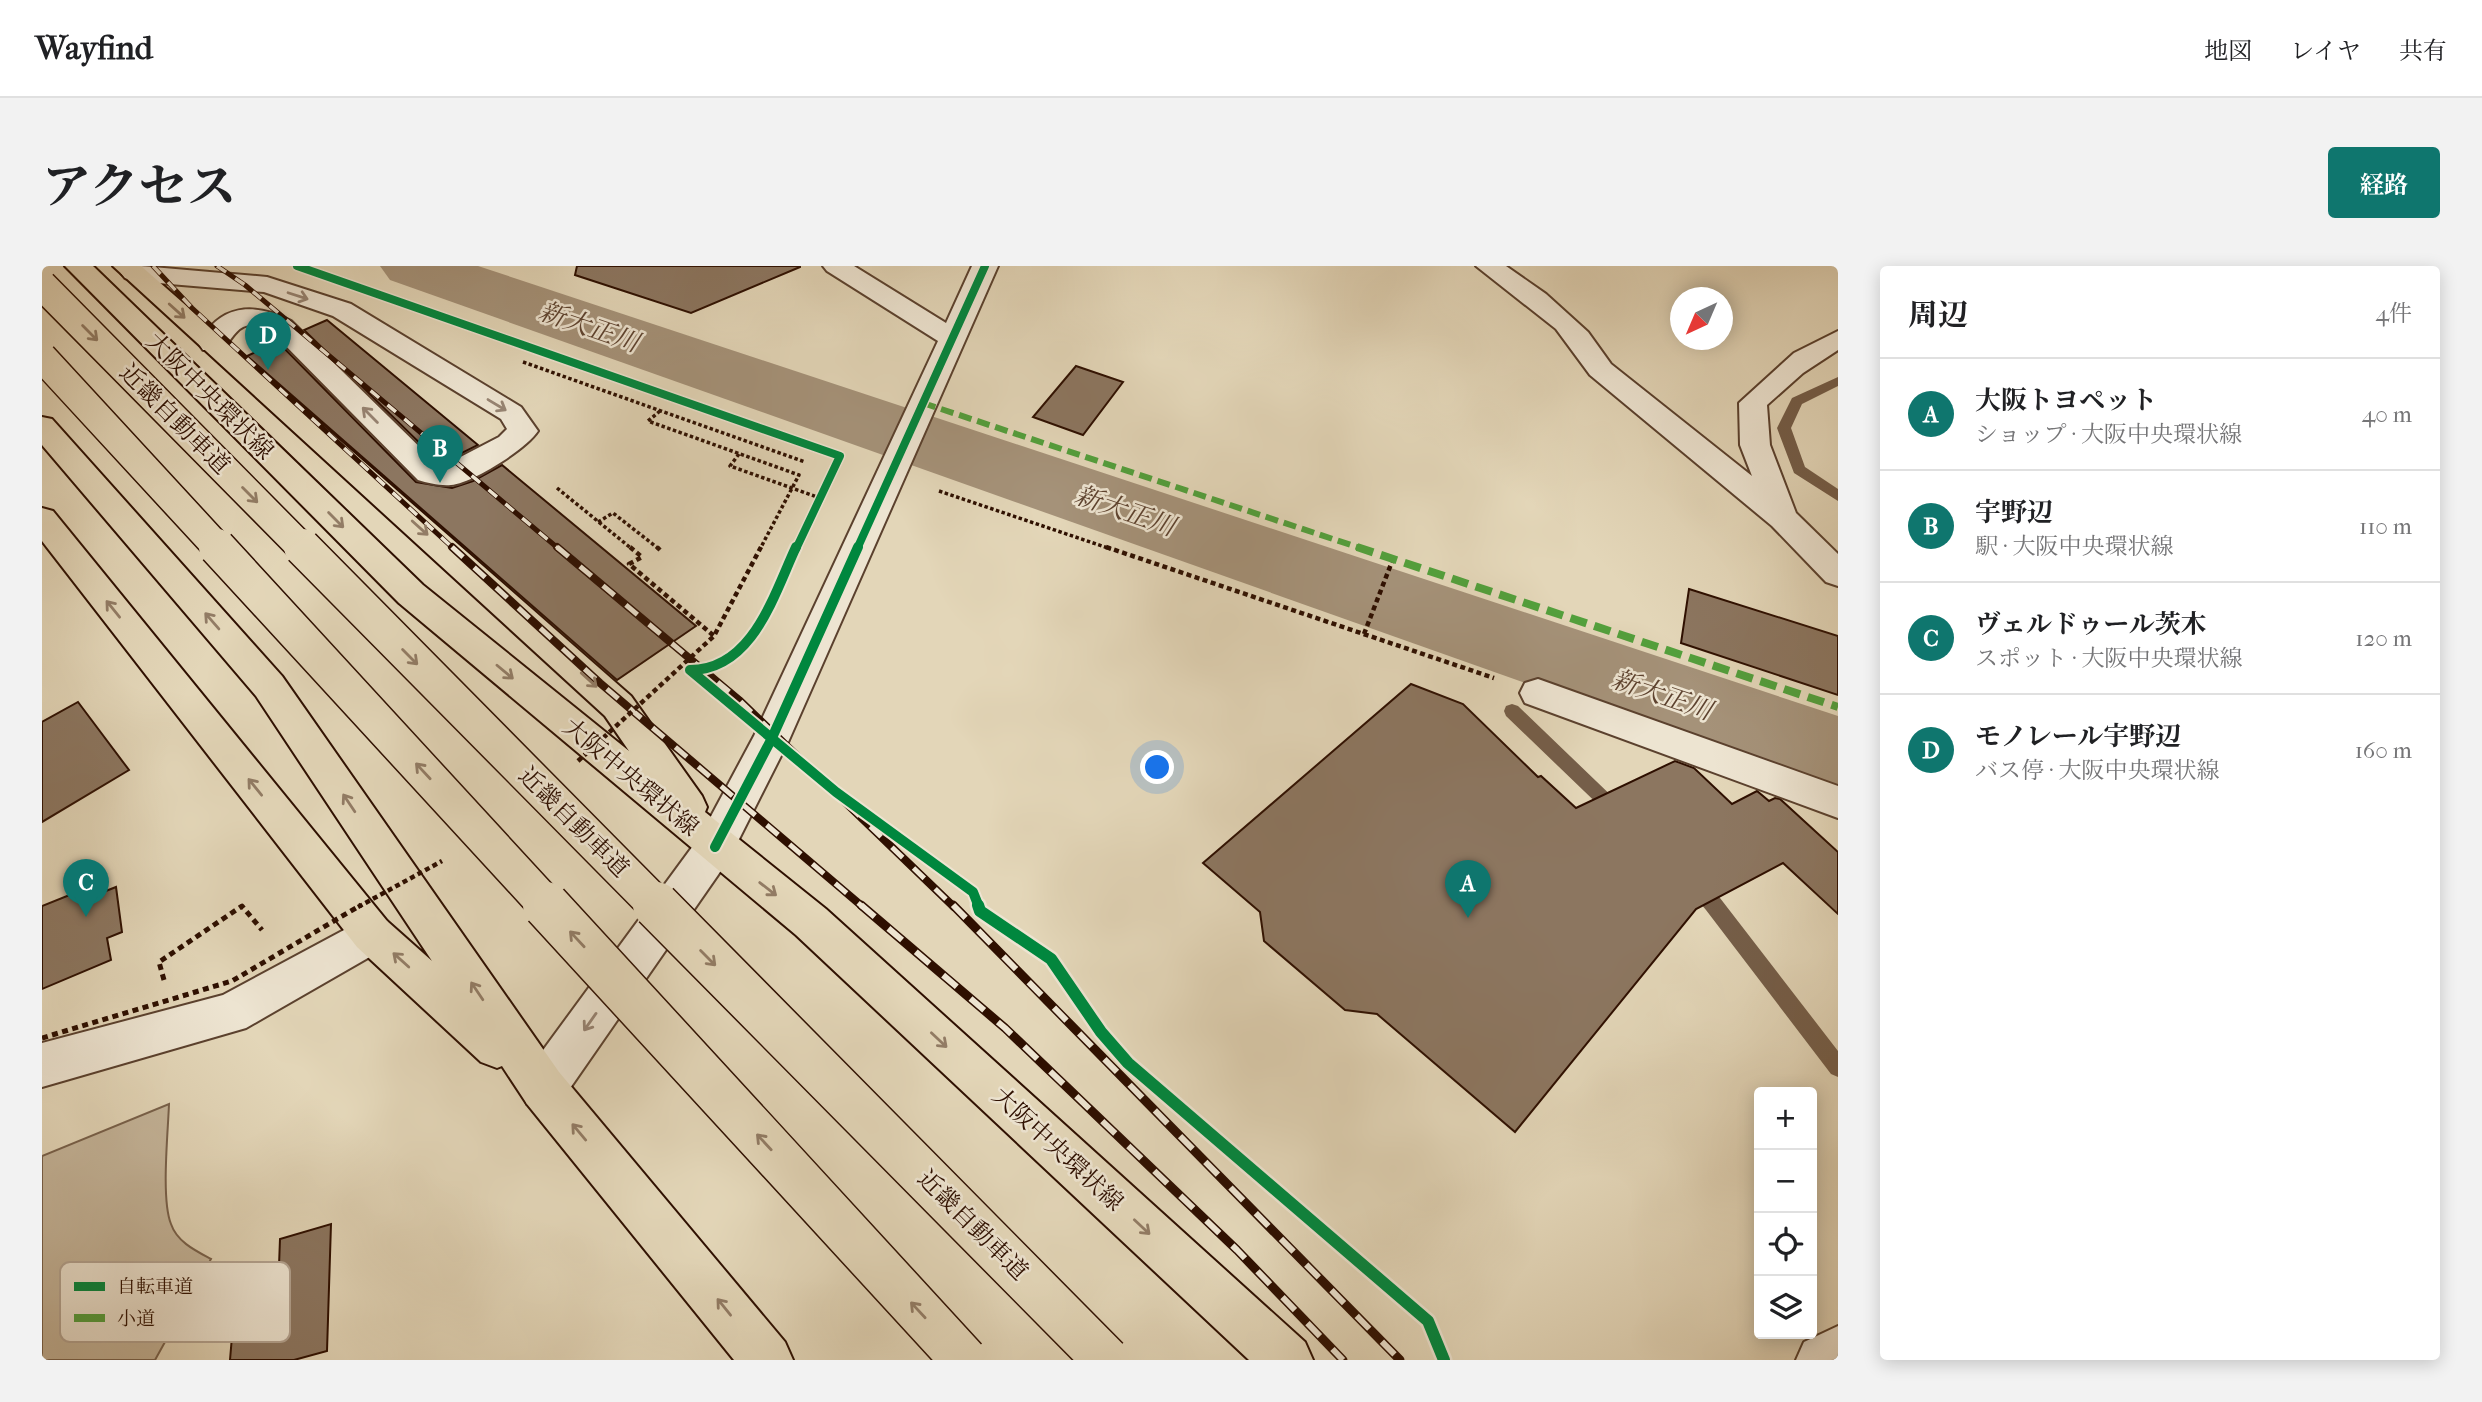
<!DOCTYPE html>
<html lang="ja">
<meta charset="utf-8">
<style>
:root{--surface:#fff;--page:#f2f2f2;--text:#202124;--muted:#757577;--line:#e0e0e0;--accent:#0f766e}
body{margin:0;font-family:"IM FELL French Canon","Noto Serif JP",serif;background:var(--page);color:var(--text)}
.controls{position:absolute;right:21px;bottom:21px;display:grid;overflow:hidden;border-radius:7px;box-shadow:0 4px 18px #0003}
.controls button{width:63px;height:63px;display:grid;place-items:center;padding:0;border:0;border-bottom:2px solid var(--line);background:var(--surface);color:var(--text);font:35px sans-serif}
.compass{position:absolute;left:1628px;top:21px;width:63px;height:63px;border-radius:50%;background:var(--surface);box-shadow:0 4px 18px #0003;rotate:224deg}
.you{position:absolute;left:1116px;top:502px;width:24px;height:24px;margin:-18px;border:5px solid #fff;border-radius:50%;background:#1a73e8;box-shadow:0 0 0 10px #1a73e833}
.badge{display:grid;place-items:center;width:46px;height:46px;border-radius:50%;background:var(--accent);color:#fff;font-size:23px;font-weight:700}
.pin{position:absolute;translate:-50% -58px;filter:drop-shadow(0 2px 4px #0008)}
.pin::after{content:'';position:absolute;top:37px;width:24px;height:21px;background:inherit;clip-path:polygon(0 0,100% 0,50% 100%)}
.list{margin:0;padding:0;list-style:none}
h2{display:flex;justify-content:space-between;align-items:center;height:91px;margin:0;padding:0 28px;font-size:30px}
h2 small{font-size:23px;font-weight:400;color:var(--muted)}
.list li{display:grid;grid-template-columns:46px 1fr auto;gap:21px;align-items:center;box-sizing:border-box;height:112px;padding:0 28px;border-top:2px solid var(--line)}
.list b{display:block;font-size:26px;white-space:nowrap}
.list p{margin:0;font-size:23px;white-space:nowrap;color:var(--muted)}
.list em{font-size:23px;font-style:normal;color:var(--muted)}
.icon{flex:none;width:38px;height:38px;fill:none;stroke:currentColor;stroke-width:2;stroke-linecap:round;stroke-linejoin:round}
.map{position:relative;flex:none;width:1796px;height:1094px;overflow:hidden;border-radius:7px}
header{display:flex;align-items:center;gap:42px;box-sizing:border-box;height:98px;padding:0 35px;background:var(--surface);border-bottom:2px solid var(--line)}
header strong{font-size:33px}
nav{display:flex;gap:38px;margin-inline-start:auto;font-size:24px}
.intro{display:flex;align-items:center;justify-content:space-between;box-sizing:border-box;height:168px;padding:0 42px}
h1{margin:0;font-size:49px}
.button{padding:18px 32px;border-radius:7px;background:var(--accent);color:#fff;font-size:24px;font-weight:700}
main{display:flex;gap:42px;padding:0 42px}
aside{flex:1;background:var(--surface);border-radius:7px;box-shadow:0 4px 18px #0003}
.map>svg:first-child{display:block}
.green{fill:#c4b499;stroke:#79624c;stroke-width:2}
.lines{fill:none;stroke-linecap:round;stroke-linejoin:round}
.stream{fill:#755e49;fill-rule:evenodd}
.river{fill:#a59279;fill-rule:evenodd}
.building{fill:#8c7660;stroke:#2e0f00;stroke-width:2}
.minor-casing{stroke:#5b412e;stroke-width:4}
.major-casing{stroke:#2e0f00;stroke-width:4}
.path-far2{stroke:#2e0f00;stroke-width:3.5;stroke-dasharray:3.5 2.5;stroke-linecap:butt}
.path-far1{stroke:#2e0f00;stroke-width:4.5;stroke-dasharray:5 3.5;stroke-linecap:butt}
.path{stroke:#2e0f00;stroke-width:5;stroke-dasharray:6 4.5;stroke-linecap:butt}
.minor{fill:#ede4d1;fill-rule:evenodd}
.major{fill:#e3d6b8;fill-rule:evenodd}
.rail-far2-casing{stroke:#2e0f00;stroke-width:5}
.rail-far1-casing{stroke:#2e0f00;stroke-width:8}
.rail-casing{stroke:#2e0f00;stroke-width:9}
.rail-far2{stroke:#ede4d1;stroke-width:3.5;stroke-dasharray:11;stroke-linecap:butt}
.rail-far1{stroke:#ede4d1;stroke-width:5;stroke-dasharray:15;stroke-linecap:butt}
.rail{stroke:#ede4d1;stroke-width:6;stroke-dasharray:18;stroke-linecap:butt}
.highway-bridge-far2-casing{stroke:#2e0f00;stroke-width:32;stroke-linecap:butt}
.highway-bridge-far1-casing{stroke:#2e0f00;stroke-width:39;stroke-linecap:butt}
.highway-bridge-casing{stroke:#2e0f00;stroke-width:49;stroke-linecap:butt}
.path-bridge-far2{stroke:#2e0f00;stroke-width:3.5;stroke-dasharray:3.5 2.5;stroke-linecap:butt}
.path-bridge-far1{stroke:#2e0f00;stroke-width:4.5;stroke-dasharray:5 3.5;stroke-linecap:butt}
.path-bridge{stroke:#2e0f00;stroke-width:5;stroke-dasharray:6 4.5;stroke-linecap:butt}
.highway-bridge-far2{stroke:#e3d6b8;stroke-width:29}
.highway-bridge-far1{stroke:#e3d6b8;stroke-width:36}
.highway-bridge{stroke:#e3d6b8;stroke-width:46}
.quiet-far1{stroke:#52a03c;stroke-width:6;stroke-dasharray:13 6;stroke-linecap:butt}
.quiet{stroke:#52a03c;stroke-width:8;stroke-dasharray:17 8;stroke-linecap:butt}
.cycleway-far2-casing{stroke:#ede4d1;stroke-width:11}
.cycleway-far1-casing{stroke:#ede4d1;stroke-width:14}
.cycleway-casing{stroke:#ede4d1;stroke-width:17}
.cycleway-far2{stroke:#00873e;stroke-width:8}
.cycleway-far1{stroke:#00873e;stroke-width:10}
.cycleway{stroke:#00873e;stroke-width:12}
.oneway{stroke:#978473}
.oneway2{stroke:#927c65}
.labels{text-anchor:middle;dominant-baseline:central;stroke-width:5;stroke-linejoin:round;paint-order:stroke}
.street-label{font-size:24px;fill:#2e0f00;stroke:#ede4d1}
.water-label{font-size:26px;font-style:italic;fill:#5e4330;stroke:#ede4d1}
.key{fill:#ede4d1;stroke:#b4a492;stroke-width:2}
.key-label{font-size:19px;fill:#2e0f00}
</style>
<header>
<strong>Wayfind</strong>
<nav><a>地図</a><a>レイヤ</a><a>共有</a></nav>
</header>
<div class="intro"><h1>アクセス</h1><a class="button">経路</a></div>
<main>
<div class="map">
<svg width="1796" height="1094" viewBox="0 0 1796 1094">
<rect width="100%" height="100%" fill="#e3d6b8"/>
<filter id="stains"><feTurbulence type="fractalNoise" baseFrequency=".00286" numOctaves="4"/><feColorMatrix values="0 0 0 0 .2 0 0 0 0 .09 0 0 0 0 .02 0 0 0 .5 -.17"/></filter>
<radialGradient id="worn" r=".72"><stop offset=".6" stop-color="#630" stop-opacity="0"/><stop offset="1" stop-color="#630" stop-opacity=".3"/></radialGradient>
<!-- green -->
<path class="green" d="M127 838C126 867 119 933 129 958 135 976 154 985 169 993L113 1094H0V890Z"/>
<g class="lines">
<!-- stream -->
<path class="stream" d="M1796 111V120L1760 138 1749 162 1763 201 1796 223V235L1752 207 1735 162 1750 132Z
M1376 339 1381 341 1415 379 1417 383 1415 387H1403L1371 349 1368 345Z
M1470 438 1476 440 1580 540 1583 545 1580 550H1568L1464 450 1462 445 1464 440Z
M1653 612 1659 614 1678 632 1796 785V811L1789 808 1664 644 1644 620 1647 614Z"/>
<!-- river -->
<path class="river" d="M338 0H436L1796 450V528L348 14Z"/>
</g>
<!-- building -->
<path class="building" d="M535 0H758V1L649 47 533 9Z
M285 54 436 179 404 195H396L262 64Z
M236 76 374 216 410 222 431 215 460 199 654 360 575 414 205 90Z
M1034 100 1081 116 1041 169 991 151Z
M1647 323 1796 370V429L1639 377Z
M1369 418 1421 438 1496 511 1499 510 1534 542 1633 495 1652 502 1690 538 1715 525 1727 535 1733 532 1738 533 1796 586V648L1741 597 1654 643 1473 866 1335 748 1303 744 1222 675 1218 646 1161 597Z
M36 436 87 504 0 556V456Z
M74 621 80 666 65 672 69 694 0 723V640L45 622 46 632Z
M289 958 285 1085 252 1094H188L195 1011 237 1000 238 973Z"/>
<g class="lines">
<defs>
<path id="minor" d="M99 0 225 11 309 38 479 141 496 165C484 183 431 217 409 219 398 220 386 217 376 214L231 67C202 51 197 61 181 84H161L157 78C177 38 212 36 249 55L395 198H405L457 171 465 163 459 153 291 50 222 26 92 15 83 12 79 7 83 2Z
M781 0H812L904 57 930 0H956L747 474 687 593 517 838 501 844 485 838 478 822 485 806 659 569 712 470 896 75 785 5Z
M1434 0H1464L1504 28 1546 66 1569 98 1710 210 1698 179 1697 137 1752 87 1796 65V84L1761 107 1725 139 1728 179 1754 247 1796 288V320L1784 316 1730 260 1548 109 1514 63Z
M1496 413 1796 520V552L1483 437 1478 427 1483 417Z
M330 649 345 655 351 668 345 681 204 762 0 821V777L181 729Z
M1796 1060V1094H1754L1762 1076Z"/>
<path id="major" d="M23 0H51L381 319 587 485 563 450 71 0H99L589 430 660 530 665 541 663 546 784 643 1263 1076 1271 1094H1207L754 669 357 337Z
M0 151 10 153 240 410 517 806 743 1076 751 1094H692L485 838 460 800 455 802 439 796 315 681 0 275V242L11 245 345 655 390 695 214 430 0 179Z"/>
</defs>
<!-- minor casing -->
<use href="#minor" class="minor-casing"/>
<!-- major casing -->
<use href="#major" class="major-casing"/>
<!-- path-far2 -->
<path class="path-far2" d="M481 96 763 196
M697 188 688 200 778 232
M515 222 590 283
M897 225 1069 283
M556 256 571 247 617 283"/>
<!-- path-far1 -->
<path class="path-far1" d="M588 281 600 291 587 298 672 370
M615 281 618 284
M1064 281 1452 412
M1322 368 1351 293
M199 641H201"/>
<!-- path -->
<path class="path" d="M122 714 117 696 200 640 220 664"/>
<!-- minor -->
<use href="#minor" class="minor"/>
<!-- major -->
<use href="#major" class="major"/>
<defs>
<path id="rail-far2" d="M111 0 150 42 412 283
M175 0 203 19 517 283"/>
<path id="rail-far1" d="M410 281 558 417 821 641
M515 281 697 434 912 641"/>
<path id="rail" d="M819 639 963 762 1195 984 1301 1094
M911 639 1358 1094"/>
</defs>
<!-- rail-far2 casing -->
<use href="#rail-far2" class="rail-far2-casing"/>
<!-- rail-far1 casing -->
<use href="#rail-far1" class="rail-far1-casing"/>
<!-- rail casing -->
<use href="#rail" class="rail-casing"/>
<!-- rail-far2 -->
<use href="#rail-far2" class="rail-far2"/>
<!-- rail-far1 -->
<use href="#rail-far1" class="rail-far1"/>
<!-- rail -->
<use href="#rail" class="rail"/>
<defs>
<path id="highway-bridge-far2" d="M0 19 261 283
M0 91 177 283"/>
<path id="highway-bridge-far1" d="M175 281 506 641
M260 281 616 641"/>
<path id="highway-bridge" d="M504 639 922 1094
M614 639 1064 1094"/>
</defs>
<!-- highway-bridge-far2 casing -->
<use href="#highway-bridge-far2" class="highway-bridge-far2-casing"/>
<!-- highway-bridge-far1 casing -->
<use href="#highway-bridge-far1" class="highway-bridge-far1-casing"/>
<!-- highway-bridge casing -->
<use href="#highway-bridge" class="highway-bridge-casing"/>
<!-- path-bridge-far2 -->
<path class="path-bridge-far2" d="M618 145 606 155 757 209 718 283"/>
<!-- path-bridge-far1 -->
<path class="path-bridge-far1" d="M536 495 672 370 719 281
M316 641 400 595"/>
<!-- path-bridge -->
<path class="path-bridge" d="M0 772 190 715 319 639"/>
<!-- highway-bridge-far2 -->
<use href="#highway-bridge-far2" class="highway-bridge-far2"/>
<!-- highway-bridge-far1 -->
<use href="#highway-bridge-far1" class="highway-bridge-far1"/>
<!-- highway-bridge -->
<use href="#highway-bridge" class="highway-bridge"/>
<!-- quiet-far1 -->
<path class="quiet-far1" d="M881 137 1321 283"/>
<!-- quiet -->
<path class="quiet" d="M1315 281 1796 441"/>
<defs>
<path id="cycleway-far2" d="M255 0 798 190 754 283
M815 283 943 0"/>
<path id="cycleway-far1" d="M648 404C711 404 732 328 754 281
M648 404 794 526 931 626 937 641
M673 581 729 474 816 281"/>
<path id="cycleway" d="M936 639 938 645 1009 693 1059 766 1086 797 1386 1055 1402 1094"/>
</defs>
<!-- cycleway-far2 casing -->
<use href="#cycleway-far2" class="cycleway-far2-casing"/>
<!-- cycleway-far1 casing -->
<use href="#cycleway-far1" class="cycleway-far1-casing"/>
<!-- cycleway casing -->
<use href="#cycleway" class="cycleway-casing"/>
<!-- cycleway-far2 -->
<use href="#cycleway-far2" class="cycleway-far2"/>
<!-- cycleway-far1 -->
<use href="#cycleway-far1" class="cycleway-far1"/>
<!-- cycleway -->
<use href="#cycleway" class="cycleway"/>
</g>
<!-- one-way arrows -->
<defs><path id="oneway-shaft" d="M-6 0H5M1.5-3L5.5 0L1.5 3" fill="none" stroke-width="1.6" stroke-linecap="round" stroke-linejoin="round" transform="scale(1.75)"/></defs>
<g class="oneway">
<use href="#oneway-shaft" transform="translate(256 30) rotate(18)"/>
<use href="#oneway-shaft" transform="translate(455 139) rotate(31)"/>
<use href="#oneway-shaft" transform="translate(328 149) rotate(-135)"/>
<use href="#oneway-shaft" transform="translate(548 756) rotate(125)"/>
</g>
<g class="oneway2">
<use href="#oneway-shaft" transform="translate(135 45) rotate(42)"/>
<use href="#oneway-shaft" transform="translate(48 67) rotate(45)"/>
<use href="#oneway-shaft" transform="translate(208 229) rotate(45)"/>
<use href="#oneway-shaft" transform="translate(294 254) rotate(45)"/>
<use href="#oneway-shaft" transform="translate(378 262) rotate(42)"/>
<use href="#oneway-shaft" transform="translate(71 343) rotate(-129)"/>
<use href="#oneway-shaft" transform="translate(170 355) rotate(-131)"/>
<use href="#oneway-shaft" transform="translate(368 391) rotate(45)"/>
<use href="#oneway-shaft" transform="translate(463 406) rotate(40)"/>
<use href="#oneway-shaft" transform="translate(547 414) rotate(42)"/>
<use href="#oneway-shaft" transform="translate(381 505) rotate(-133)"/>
<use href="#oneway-shaft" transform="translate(213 521) rotate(-129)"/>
<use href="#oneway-shaft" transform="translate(307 537) rotate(-124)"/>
<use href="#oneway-shaft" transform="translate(726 623) rotate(38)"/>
<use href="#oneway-shaft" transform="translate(535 673) rotate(-133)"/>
<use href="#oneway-shaft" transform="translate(666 692) rotate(45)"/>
<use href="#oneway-shaft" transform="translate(359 694) rotate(-138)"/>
<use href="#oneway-shaft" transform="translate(435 725) rotate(-124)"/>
<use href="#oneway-shaft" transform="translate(897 774) rotate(43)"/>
<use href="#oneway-shaft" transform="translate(537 866) rotate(-130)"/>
<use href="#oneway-shaft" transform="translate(722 876) rotate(-133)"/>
<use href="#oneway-shaft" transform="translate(1100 961) rotate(43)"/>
<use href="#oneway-shaft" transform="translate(682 1041) rotate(-129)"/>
<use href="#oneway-shaft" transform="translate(876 1044) rotate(-133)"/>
</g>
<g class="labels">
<!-- street labels -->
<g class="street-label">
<text transform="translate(168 130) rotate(45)">大阪中央環状線</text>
<text transform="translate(133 153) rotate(45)">近畿自動車道</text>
<text transform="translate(589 511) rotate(40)">大阪中央環状線</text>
<text transform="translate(532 556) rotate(45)">近畿自動車道</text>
<text transform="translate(1016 883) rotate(43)">大阪中央環状線</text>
<text transform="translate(931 959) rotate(45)">近畿自動車道</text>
</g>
<!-- water labels -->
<g class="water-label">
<text transform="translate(547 61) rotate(19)">新大正川</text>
<text transform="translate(1083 245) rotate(19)">新大正川</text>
<text transform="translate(1620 429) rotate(19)">新大正川</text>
</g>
</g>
<!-- legend -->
<rect x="18" y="996" width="230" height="80" rx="10" class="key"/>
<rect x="32" y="1016" width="31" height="9" fill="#00873e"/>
<rect x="32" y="1048" width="31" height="8" fill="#52a03c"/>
<g class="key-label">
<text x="75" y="1027">自転車道</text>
<text x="75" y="1059">小道</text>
</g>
<rect width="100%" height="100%" filter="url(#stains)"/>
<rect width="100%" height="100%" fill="url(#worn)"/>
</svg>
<div class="controls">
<button>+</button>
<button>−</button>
<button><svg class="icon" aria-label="locate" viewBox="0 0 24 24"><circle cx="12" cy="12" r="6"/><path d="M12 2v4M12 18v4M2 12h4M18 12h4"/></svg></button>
<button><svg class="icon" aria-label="layers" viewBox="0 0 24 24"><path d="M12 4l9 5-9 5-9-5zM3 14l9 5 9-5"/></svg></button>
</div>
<svg class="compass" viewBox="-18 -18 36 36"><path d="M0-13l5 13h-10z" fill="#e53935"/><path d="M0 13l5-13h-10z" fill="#757577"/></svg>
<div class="you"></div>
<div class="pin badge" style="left:1426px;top:652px">A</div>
<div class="pin badge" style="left:398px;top:217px">B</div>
<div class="pin badge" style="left:44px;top:651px">C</div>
<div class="pin badge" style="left:226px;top:104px">D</div>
</div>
<aside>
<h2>周辺<small>4件</small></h2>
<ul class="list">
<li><span class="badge">A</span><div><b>大阪トヨペット</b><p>ショップ · 大阪中央環状線</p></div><em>40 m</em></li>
<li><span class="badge">B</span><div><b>宇野辺</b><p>駅 · 大阪中央環状線</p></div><em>110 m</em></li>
<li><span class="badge">C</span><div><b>ヴェルドゥール茨木</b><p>スポット · 大阪中央環状線</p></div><em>120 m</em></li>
<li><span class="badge">D</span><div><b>モノレール宇野辺</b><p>バス停 · 大阪中央環状線</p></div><em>160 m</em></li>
</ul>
</aside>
</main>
